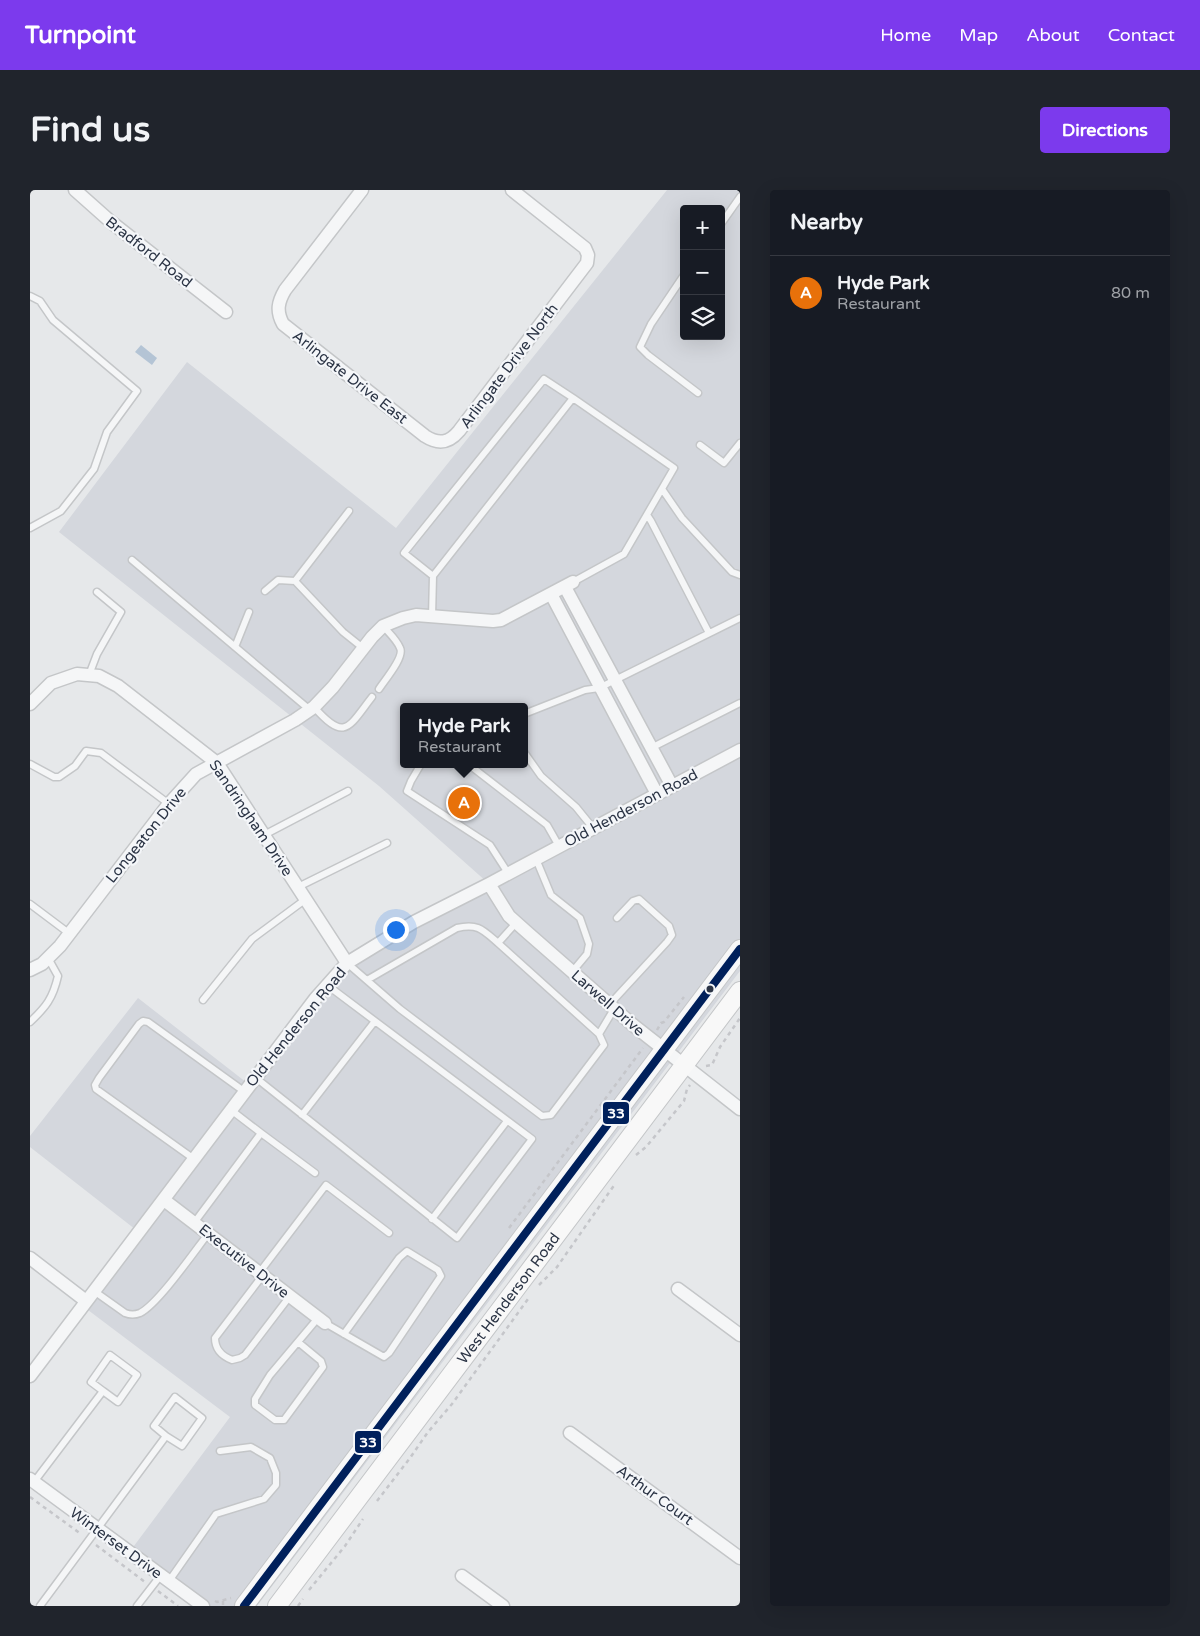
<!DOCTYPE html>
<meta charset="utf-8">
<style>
:root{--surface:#171b24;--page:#20242c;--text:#f1f3f6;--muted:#9ea1a6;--line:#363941;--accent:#7c3aed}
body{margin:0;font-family:"Varela Round",sans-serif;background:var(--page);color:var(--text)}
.controls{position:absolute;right:15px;top:15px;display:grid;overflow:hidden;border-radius:5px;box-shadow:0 5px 20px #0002}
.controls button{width:45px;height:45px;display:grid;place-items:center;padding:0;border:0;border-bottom:1px solid var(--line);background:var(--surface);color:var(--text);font:25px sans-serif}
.you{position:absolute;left:365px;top:739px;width:18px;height:18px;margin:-12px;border:4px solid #fff;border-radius:50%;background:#1a73e8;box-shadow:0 0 0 8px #1a73e833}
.badge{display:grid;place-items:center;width:32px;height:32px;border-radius:50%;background:var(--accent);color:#fff;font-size:16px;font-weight:700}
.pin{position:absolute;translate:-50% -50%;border:2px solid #fff;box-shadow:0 1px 5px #0006}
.popup{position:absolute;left:370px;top:513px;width:128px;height:65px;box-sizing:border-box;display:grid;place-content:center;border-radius:5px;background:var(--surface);filter:drop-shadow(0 1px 4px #0005);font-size:16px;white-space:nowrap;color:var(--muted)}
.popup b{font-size:19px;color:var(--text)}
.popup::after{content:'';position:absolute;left:50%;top:100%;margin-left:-10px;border:10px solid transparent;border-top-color:var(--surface)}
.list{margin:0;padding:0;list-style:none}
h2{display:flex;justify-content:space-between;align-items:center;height:65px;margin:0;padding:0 20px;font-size:21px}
h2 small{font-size:16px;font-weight:400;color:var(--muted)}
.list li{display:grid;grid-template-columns:32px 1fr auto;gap:15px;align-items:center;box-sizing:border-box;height:75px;padding:0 20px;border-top:1px solid var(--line)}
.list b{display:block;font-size:19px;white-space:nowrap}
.list p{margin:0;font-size:16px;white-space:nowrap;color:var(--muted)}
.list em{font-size:16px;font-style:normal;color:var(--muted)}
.icon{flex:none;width:28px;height:28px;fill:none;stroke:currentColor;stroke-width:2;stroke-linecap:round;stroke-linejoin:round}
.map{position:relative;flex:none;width:710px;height:1416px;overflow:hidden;border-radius:5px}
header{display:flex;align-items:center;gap:30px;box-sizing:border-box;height:70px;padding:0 25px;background:var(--accent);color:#fff}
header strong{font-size:24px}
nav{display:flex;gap:28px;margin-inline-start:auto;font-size:18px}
.intro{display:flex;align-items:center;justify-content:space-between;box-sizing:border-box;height:120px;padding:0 30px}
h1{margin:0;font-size:35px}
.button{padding:12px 22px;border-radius:5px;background:var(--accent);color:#fff;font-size:18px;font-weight:700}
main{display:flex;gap:30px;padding:0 30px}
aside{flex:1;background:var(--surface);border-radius:5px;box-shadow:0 5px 20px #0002}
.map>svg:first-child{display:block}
.built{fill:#d4d7dd;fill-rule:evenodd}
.water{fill:#b4c4d5}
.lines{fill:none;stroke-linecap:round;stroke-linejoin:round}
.service-casing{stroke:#c4c6c8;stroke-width:9}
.minor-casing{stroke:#c4c6c8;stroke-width:15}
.secondary-casing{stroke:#c4c6c8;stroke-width:20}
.path{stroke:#c5c6ca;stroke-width:2.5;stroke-dasharray:4 4;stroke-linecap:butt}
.service{stroke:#f5f6f7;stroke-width:6}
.minor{stroke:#f5f6f7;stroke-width:12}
.secondary{stroke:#f8f8f8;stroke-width:18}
.bus-1-casing{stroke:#f4f6f9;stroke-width:11}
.bus-1{stroke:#00205b;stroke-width:8}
.bus-dot{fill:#2b3445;stroke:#f4f6f9;stroke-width:2}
.labels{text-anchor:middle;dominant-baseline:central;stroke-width:4.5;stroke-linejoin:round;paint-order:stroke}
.street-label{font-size:15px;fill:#2b3445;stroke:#f4f6f9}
.line-badge{stroke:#f4f6f9;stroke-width:2}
.badge-label{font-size:14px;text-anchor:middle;font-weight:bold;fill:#fff}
</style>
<header>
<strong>Turnpoint</strong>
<nav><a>Home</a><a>Map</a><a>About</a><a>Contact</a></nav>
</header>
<div class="intro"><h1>Find us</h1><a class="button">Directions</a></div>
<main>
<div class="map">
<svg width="710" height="1416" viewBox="0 0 710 1416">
<rect width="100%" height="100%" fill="#e6e8ea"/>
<!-- built -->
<path class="built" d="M637 0H710V781L227 1416H168L98 1364 200 1227 54 1117 110 1043 0 957V946L108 808 221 896 308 787 340 762 458 693 349 596 29 342 157 172 366 338ZM654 19H691V146H654ZM374 517H494V574H374Z"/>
<!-- water -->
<path class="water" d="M111 155 127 168 122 175 105 162Z"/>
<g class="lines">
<defs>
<path id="service" d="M691 34 710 7
M654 85 621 134 610 157 618 165 668 203
M0 106 10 111 23 130 107 201 77 242 64 279 31 321 0 338
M670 255 694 273 710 253
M632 299 652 328 702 382 710 385
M319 321 265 391 313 442 333 458
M617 325 621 331 679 443
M102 370 280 520
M403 386 374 363 514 189 543 208
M235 401 248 390 265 391
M402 427 403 386 543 208 644 278 594 364 543 392
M205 457 219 422
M59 485 67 464 91 422 67 402
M349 499C354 491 375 467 370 458 367 450 359 443 353 436
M284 517C315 552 318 538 342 507
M494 524 555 500 569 498 710 428
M621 558 710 513
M494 562 511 586 546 617 563 638
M0 574 24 587H29L45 576 56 561 71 563 139 614
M391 574 381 591 377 601 460 655 478 683
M438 574 517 635 529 656
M234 645 318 601
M506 669 521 705 550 728 559 754 557 764 542 782
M268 697 357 653
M0 714 40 744
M468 753 569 844
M317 773 370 819 512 926 521 925 574 855 569 844 584 819
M337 790 427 738C448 733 453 740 468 753L486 733
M173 810 222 749 276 709
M579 815 637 752 642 745 639 736 609 709 603 711 587 728
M0 832C16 817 23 808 28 786L18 768
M226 888 427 1048 502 949 297 795
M272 925 345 831
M231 943 285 983
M164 969 66 899 65 895 69 888 109 834 113 831 118 832 215 902
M402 1029 477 931
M164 1033 231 943 201 920
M229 1083 296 995 359 1043
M233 1085 185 1148C185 1160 192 1166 202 1170L210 1168 215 1165 260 1106
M64 1101 95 1123C100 1125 105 1125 110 1123 128 1114 164 1062 178 1044
M295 1133 354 1167 359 1163 411 1086 408 1080 377 1061 369 1068 314 1144
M268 1152 291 1171 293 1177 254 1230H245L225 1215V1209L240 1185 288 1128
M4 1292 73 1201 61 1192 80 1165 107 1185 88 1212 73 1201
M139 1391 186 1324 234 1309 246 1295V1283L240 1268 221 1257 190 1261
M10 1416 136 1246 124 1236 145 1207 172 1228 152 1256 136 1246
M107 1416 131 1385"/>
<path id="minor" d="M45 0 81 32 196 122
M332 0 255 100C248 112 246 121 253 134L395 246C409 255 419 253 429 241L557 73 558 65 555 58 482 0
M535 397 642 596
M521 404 627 604
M0 514 21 493 47 484 69 486 88 496 187 573 317 773
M459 694 479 726 498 743 603 835 710 919
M0 780 12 774 30 756 138 615 166 584 265 530 284 517 303 497 342 447 353 436 373 428 386 425 463 431 471 430 543 392
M134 1010 295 1133
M0 1068 56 1111
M648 1099 710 1145
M0 1186 285 809 317 773 384 732 459 694 710 560
M540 1243 710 1368
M0 1289 173 1416
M432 1386 473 1416"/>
<g id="secondary">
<path d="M214 1416 710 759"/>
<path id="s1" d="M247 1416 710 801"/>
</g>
</defs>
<!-- service casing -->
<use href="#service" class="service-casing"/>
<!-- minor casing -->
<use href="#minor" class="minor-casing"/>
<!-- secondary casing -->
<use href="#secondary" class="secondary-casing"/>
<!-- path -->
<path class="path" d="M627 840 631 833 634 832 654 807
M676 876 682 875 690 857 710 828
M606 965 616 957 654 911 657 899 660 895
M479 1038 613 858
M509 1095 527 1077 585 994
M0 1307 51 1344
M347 1311 380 1268 398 1242 422 1214 498 1109
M66 1355 115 1392
M279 1400 315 1356 333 1329
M128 1401 148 1416
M185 1411 187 1412 201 1408
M193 1411V1416
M268 1416 273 1409"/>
<!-- service -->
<use href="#service" class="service"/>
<!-- minor -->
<use href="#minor" class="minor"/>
<!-- secondary -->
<use href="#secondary" class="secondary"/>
<defs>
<path id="bus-1" d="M214 1416 710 759"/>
</defs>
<!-- bus-1 casing -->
<use href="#bus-1" class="bus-1-casing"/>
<!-- bus-1 -->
<use href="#bus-1" class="bus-1"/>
</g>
<!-- markers -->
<circle class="bus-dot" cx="680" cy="799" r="4.5"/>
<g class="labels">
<!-- street labels -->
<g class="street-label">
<text transform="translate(119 62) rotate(38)">Bradford Road</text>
<text transform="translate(479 176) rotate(-53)">Arlingate Drive North</text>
<text transform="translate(320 187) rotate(38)">Arlingate Drive East</text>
<text transform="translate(601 618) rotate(-28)">Old Henderson Road</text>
<text transform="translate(221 628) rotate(56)">Sandringham Drive</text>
<text transform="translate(116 645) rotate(-51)">Longeaton Drive</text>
<text transform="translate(578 813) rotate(41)">Larwell Drive</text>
<text transform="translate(266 837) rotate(-51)">Old Henderson Road</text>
<text transform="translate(214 1071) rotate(38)">Executive Drive</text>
<text stroke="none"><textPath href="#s1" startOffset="385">West Henderson Road</textPath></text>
<text transform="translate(625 1305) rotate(36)">Arthur Court</text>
<text transform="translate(86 1353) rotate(36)">Winterset Drive</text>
</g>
</g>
<g class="line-badge">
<rect x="572" y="911" width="28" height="24" rx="5" fill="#00205b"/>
<rect x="324" y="1240" width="28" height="24" rx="5" fill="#00205b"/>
</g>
<g class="badge-label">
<text x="586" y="928">33</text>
<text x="338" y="1257">33</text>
</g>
</svg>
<div class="controls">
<button>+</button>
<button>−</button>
<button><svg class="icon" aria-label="layers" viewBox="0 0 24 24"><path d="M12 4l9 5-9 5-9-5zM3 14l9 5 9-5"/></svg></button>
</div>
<div class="you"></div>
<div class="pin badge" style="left:434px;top:613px;background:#e8710a">A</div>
<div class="popup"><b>Hyde Park</b>Restaurant</div>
</div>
<aside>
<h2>Nearby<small></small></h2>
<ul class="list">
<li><span class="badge" style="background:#e8710a">A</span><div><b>Hyde Park</b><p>Restaurant</p></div><em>80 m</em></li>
</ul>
</aside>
</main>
